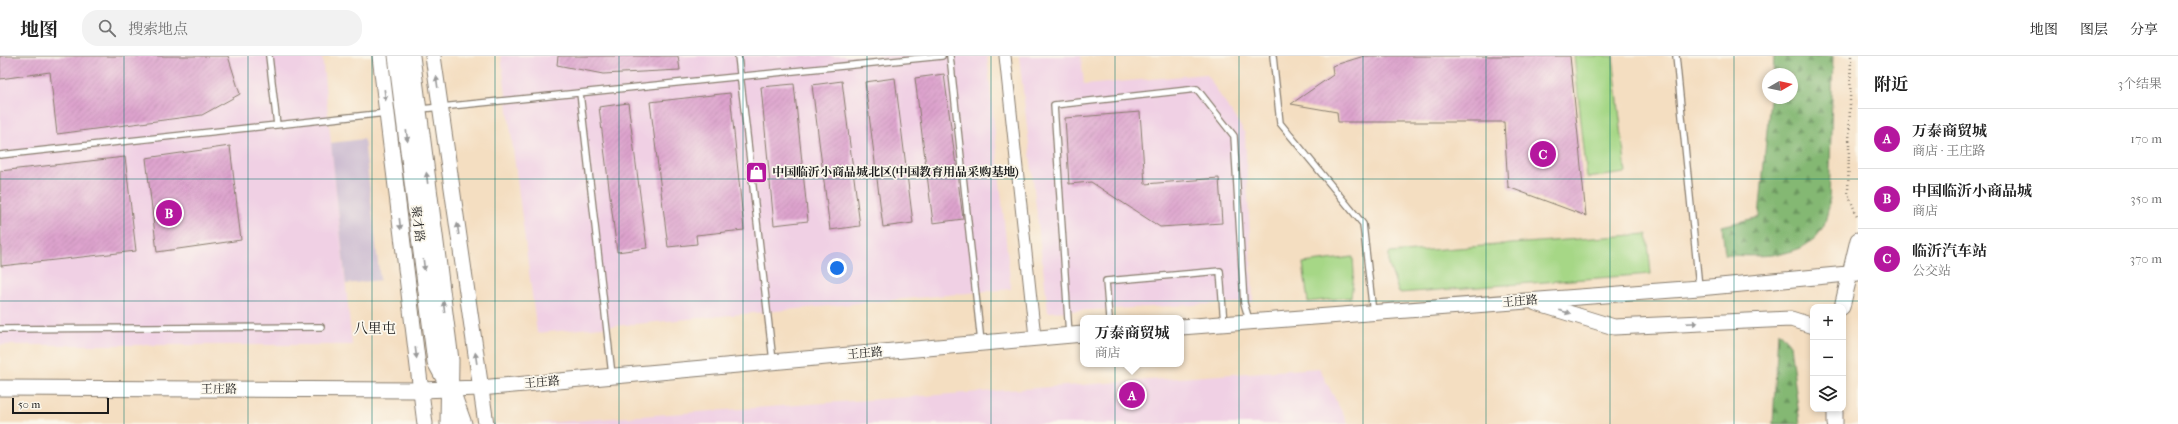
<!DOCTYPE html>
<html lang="zh">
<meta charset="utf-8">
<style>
:root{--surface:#fff;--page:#f2f2f2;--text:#222;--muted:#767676;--line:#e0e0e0;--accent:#b5179e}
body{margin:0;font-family:"IM FELL French Canon","Noto Serif SC",serif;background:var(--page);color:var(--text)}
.controls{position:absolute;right:12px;bottom:12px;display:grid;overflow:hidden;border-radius:8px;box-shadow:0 2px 6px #0003}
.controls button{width:36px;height:36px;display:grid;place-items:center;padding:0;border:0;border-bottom:1px solid var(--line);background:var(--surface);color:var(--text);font:20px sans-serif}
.compass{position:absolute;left:1762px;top:12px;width:36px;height:36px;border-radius:50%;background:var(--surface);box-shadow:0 2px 6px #0003;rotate:81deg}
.scale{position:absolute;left:12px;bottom:10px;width:97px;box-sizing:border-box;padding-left:4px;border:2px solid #1c1c1c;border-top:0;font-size:11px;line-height:14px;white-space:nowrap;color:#1c1c1c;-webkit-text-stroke:3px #fbf7ec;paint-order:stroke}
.you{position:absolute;left:837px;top:212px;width:14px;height:14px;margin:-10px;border:3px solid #fff;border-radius:50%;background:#1a73e8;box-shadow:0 0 0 6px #1a73e833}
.badge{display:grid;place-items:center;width:26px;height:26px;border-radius:50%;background:var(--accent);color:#fff;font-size:13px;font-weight:700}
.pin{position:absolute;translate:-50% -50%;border:2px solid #fff;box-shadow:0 1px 4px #0006}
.popup{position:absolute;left:1080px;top:259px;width:104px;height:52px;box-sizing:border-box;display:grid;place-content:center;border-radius:8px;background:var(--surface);filter:drop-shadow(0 1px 3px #0005);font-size:13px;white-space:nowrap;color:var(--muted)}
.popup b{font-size:15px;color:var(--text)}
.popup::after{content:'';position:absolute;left:50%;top:100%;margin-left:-8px;border:8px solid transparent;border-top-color:var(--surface)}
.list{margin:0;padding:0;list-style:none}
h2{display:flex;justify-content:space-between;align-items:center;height:52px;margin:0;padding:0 16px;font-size:17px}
h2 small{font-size:13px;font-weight:400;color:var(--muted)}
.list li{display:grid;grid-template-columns:26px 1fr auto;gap:12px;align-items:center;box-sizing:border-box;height:60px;padding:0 16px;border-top:1px solid var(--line)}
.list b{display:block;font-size:15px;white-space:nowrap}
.list p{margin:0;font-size:13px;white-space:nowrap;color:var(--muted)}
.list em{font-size:13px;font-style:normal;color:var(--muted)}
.icon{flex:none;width:22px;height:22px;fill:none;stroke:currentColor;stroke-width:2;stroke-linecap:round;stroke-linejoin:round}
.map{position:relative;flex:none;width:1858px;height:368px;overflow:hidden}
header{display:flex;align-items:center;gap:24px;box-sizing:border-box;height:56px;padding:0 20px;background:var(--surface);border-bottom:1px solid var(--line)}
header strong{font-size:19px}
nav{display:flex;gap:22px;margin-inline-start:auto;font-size:14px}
.search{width:280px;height:36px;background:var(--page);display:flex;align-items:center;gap:10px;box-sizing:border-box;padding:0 14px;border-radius:16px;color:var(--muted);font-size:15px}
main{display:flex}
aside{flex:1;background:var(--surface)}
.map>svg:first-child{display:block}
.built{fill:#f0d0e4}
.industrial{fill:#cebed1}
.grass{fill:#a6d786;stroke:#617a51}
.forest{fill:url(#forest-firs);stroke:#506a48}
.building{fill:url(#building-hatch)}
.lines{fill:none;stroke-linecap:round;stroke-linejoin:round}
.lane-casing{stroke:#887d6e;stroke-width:8}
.street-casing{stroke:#887d6e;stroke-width:13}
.secondary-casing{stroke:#887d6e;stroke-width:17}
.primary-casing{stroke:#887d6e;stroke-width:19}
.path{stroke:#887d6e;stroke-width:2.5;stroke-dasharray:1 3;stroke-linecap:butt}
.lane{stroke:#fff;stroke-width:5.5}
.street{stroke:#fff;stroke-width:11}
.secondary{stroke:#fff;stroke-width:15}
.primary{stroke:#fff;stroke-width:17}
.oneway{fill:#999}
.grid{fill:none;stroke:#0f766e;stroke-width:1;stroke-opacity:0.55}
.labels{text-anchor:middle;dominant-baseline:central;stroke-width:3.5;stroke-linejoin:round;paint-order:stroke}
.poi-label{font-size:12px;font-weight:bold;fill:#1c1c1c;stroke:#fbf7ec;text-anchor:start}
.street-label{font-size:12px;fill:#1c1c1c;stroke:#fbf7ec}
.quarter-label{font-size:14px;fill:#1c1c1c;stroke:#fbf7ec}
</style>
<header>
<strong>地图</strong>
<div class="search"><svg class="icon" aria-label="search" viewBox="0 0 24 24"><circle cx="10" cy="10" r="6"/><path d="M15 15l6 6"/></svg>搜索地点</div>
<nav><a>地图</a><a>图层</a><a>分享</a></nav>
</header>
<main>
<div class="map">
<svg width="1858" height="368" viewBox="0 0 1858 368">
<defs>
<pattern id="forest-firs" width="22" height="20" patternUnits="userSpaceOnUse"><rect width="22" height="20" fill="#84b873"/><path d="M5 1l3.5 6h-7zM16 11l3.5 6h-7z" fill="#6b955e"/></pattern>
<pattern id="building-hatch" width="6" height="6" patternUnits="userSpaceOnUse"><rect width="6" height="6" fill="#dda3cd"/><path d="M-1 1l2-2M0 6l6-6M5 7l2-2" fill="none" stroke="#bd8caf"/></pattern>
</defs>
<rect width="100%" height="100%" fill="#fbf7ec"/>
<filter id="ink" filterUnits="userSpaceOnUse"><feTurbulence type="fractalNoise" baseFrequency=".025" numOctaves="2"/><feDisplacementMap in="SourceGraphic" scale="8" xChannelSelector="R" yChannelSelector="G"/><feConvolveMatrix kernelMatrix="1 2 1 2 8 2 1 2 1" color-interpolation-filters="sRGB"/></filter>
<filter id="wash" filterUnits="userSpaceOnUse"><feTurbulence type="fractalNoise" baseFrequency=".012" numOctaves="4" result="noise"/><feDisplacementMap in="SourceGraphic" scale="16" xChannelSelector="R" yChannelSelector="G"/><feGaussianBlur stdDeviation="0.9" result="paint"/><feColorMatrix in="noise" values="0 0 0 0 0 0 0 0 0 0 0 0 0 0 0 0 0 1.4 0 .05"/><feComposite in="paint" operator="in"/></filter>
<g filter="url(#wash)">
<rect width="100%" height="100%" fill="#f4dec1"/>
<!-- built -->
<path class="built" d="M0 0H322L352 289H0Z
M501 0H987L1011 233 537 277Z
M1019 0H1081L1084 29 1206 18 1245 77 1253 246 1048 256Z
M1319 312 1348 368H541L542 367Z"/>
<!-- industrial -->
<path class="industrial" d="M364 83 380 224 346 228 331 87Z"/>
<!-- grass -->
<path class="grass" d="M1574 0H1613L1626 117 1587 122Z
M1647 178 1651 218 1399 237 1389 209V197Z
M1353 201 1354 217 1351 241 1308 246 1303 207Z"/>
<!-- forest -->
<path class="forest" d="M1774 0H1833L1829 151C1827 157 1826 164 1824 169 1807 205 1757 200 1725 199L1722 170 1759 161 1770 42H1792V18H1773Z
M1778 275 1790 289 1800 368H1773Z"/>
<g id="blocks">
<!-- building -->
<path class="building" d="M0 0H228L240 38 202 59 57 78 50 16 0 23Z
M558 0H678L680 14 603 18 557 9Z
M1364 0H1570L1586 160 1508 131 1504 66H1338L1337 56 1291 48 1333 19 1332 10Z
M944 18 963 163 933 167 915 22Z
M895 22 913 167 883 171 865 26Z
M842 25 860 170 830 174 812 29Z
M794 28 808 165 774 169 761 31Z
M730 37 744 174 696 179 697 188 668 191 650 46Z
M628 47 647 192 617 196 599 51Z
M1140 56 1145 128 1219 122 1222 167 1160 171 1091 126 1069 128 1065 62Z
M230 90 241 184 157 196 146 102Z
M125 101 136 195 1 210 0 115Z"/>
</g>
</g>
<g filter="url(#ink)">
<use href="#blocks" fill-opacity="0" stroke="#887d6e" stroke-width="1"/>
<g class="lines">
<defs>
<path id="lane" d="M269 0 277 69
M738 0 773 305
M950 0 981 286
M1273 0 1280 67 1363 168 1373 257
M1676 0 1699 231
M580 37 612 319
M421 53 942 0
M0 99 386 57
M1109 262 1106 225 1220 215 1224 268
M0 273 321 271
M1069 279 1054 49 1197 33 1234 80 1244 247 1249 264"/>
<path id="street" d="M1005 0 1035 281"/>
<path id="secondary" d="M380 0 425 368
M433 0 486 368
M1536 247 1614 271 1791 263 1813 270
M1842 251 1858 184
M1181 271 1699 232 1858 217
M0 332 420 334 480 332 1083 278
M1835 368V353"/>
<path id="primary" d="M397 0 436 306 450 332 463 368
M411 0 450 304 449 368"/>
</defs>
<!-- lane casing -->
<use href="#lane" class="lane-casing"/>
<!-- street casing -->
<use href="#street" class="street-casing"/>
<!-- secondary casing -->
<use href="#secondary" class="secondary-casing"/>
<!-- primary casing -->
<use href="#primary" class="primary-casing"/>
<!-- path -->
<path class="path" d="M1851 0 1848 138 1858 162"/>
<!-- lane -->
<use href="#lane" class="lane"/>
<!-- street -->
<use href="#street" class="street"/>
<!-- secondary -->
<use href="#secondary" class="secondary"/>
<!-- primary -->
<use href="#primary" class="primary"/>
</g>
<!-- one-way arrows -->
<defs><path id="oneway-solid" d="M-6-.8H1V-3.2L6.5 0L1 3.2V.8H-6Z"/></defs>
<g class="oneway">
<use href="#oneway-solid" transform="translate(437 26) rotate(-98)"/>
<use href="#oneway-solid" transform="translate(385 39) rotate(83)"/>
<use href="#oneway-solid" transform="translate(407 80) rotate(83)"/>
<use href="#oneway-solid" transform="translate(427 122) rotate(-97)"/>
<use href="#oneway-solid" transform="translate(400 168) rotate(83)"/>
<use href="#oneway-solid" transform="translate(458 173) rotate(-98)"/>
<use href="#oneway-solid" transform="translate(424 209) rotate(83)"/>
<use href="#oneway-solid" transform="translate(444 251) rotate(-97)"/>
<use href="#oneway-solid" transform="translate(1565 256) rotate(17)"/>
<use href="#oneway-solid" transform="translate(1692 267) rotate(-2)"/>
<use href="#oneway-solid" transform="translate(416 297) rotate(83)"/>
<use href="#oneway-solid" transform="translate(476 302) rotate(-98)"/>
</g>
</g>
<!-- grid -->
<path class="grid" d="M124 0V368M248 0V368M372 0V368M495 0V368M619 0V368M743 0V368M867 0V368M991 0V368M1115 0V368M1239 0V368M1363 0V368M1486 0V368M1610 0V368M1734 0V368M0 123H1858M0 245H1858"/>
<!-- icons -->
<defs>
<symbol id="shop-square" viewBox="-11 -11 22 22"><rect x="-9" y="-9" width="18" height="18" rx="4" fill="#b5179e" stroke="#fbf7ec"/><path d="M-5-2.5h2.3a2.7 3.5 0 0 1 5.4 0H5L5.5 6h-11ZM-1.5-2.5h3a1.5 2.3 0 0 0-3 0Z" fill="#fff"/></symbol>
</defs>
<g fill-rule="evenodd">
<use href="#shop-square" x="744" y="104" width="25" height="25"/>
</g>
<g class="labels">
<!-- poi labels -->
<g class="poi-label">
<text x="772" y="116">中国临沂小商品城北区(中国教育用品采购基地)</text>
</g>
<!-- street labels -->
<g class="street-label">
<text transform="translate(418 168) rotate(83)">聚才路</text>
<text transform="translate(1520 245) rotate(-5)">王庄路</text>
<text transform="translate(865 297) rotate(-5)">王庄路</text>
<text transform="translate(542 326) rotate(-5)">王庄路</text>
<text x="219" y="333">王庄路</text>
</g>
<!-- quarter labels -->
<g class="quarter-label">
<text x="375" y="272">八里屯</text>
</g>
</g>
</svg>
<div class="controls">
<button>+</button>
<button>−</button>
<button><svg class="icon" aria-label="layers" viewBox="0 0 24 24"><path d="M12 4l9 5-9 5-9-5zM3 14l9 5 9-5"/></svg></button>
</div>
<svg class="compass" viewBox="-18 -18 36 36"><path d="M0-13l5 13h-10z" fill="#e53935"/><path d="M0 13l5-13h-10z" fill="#767676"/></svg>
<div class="scale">50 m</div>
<div class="you"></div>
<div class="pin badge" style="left:1132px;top:339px">A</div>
<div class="popup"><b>万泰商贸城</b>商店</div>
<div class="pin badge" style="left:169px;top:157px">B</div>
<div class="pin badge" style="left:1543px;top:98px">C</div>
</div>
<aside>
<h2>附近<small>3个结果</small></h2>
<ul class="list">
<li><span class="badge">A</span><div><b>万泰商贸城</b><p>商店 · 王庄路</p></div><em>170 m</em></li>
<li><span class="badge">B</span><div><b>中国临沂小商品城</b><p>商店</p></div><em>350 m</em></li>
<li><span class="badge">C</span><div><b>临沂汽车站</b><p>公交站</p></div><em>370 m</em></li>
</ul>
</aside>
</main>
